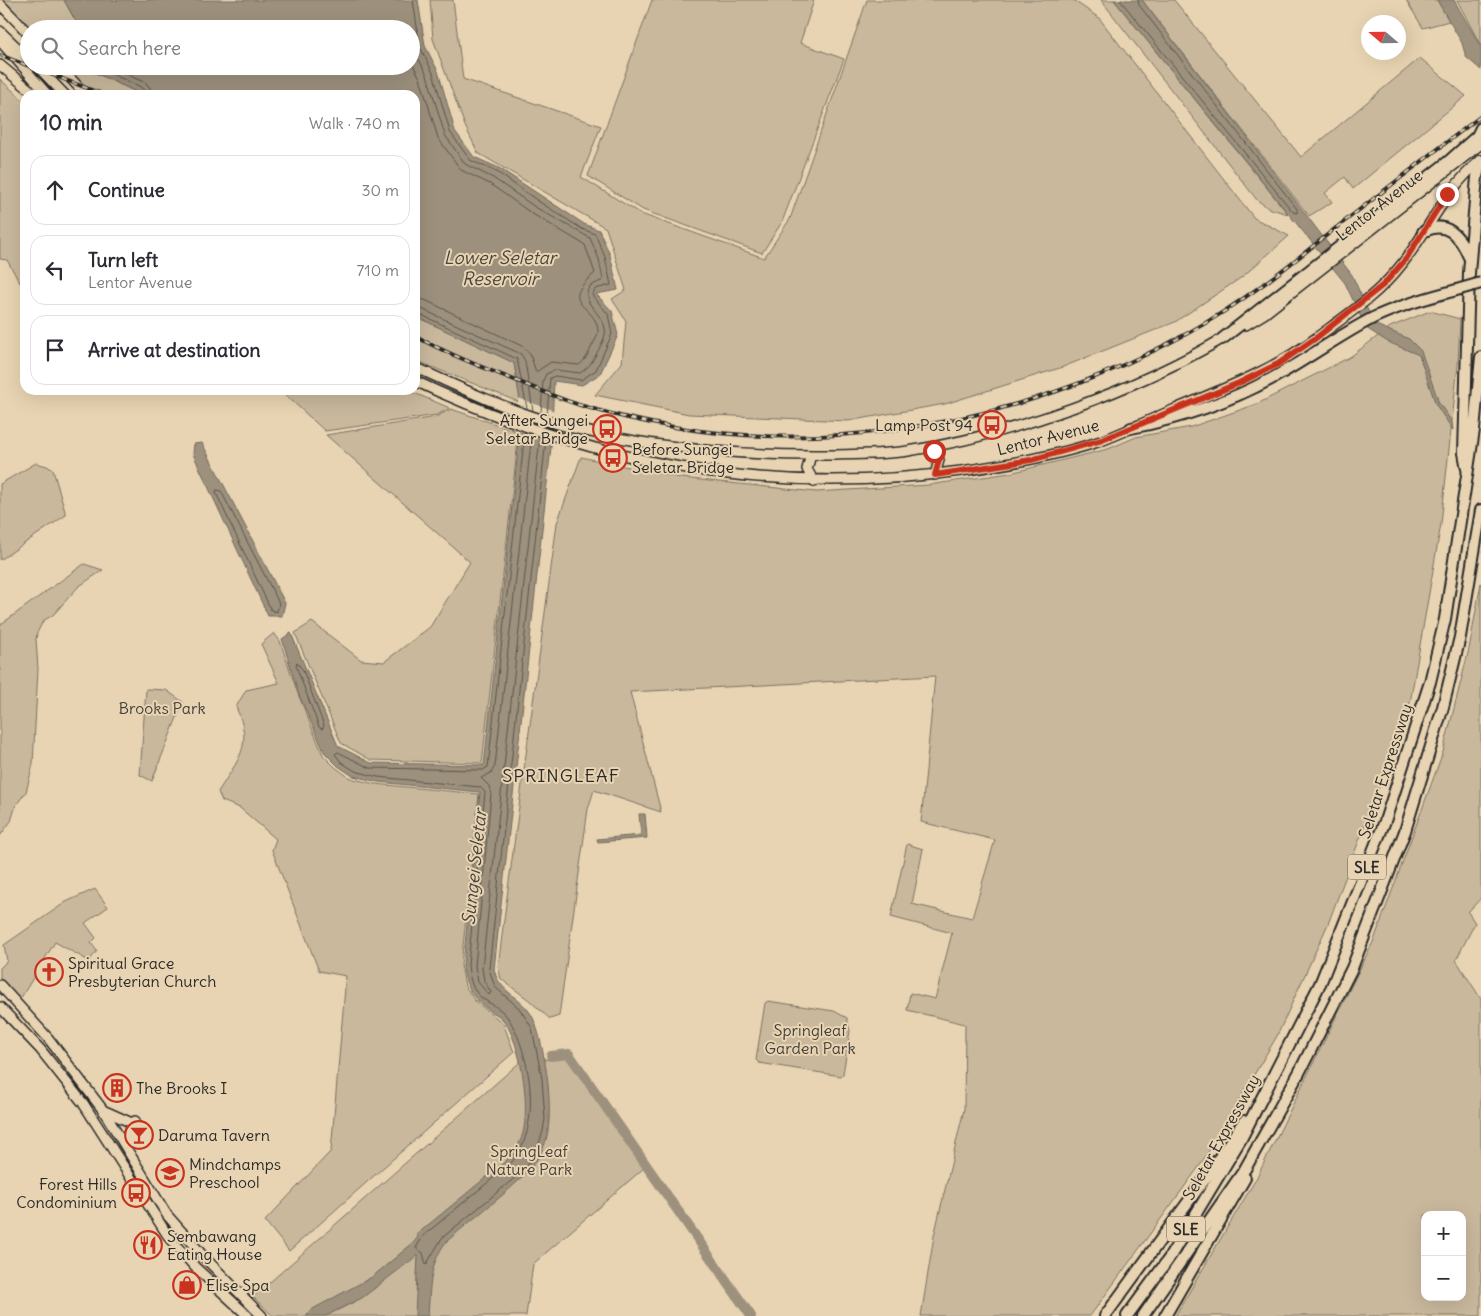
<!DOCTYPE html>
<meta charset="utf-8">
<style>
:root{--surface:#fff;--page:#f2f2f3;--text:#2b2b33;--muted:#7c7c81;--line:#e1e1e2}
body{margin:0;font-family:Delius,sans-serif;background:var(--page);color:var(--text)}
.controls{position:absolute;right:15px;bottom:15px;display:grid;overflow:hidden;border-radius:10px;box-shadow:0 5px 20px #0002}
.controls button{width:45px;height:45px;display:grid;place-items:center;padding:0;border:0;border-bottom:1px solid var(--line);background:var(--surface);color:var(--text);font:25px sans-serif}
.compass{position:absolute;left:1361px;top:15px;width:45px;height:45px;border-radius:50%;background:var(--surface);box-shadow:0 5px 20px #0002;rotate:290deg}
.stop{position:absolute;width:15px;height:15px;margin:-11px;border:4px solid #c8321e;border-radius:50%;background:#fff}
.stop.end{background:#c8321e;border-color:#fff;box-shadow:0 1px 5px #0008}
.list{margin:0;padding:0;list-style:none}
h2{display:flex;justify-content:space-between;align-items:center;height:65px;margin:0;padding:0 20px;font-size:21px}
h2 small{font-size:16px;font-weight:400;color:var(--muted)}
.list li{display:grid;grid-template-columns:32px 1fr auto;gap:15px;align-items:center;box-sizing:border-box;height:70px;margin:0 10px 10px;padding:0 10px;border:1px solid var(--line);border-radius:15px}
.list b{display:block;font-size:19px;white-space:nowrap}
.list p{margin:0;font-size:16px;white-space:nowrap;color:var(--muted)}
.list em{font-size:16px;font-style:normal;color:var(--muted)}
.icon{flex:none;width:28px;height:28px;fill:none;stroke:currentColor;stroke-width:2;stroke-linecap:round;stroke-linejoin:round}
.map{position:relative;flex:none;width:1481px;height:1316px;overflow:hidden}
.search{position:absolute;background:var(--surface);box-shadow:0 5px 20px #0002;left:20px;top:20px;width:400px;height:55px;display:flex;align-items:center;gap:12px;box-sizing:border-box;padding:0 18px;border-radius:28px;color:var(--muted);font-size:19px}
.panel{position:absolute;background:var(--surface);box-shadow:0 5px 20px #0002;left:20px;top:90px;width:400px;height:305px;border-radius:15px}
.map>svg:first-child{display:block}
.green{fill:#c9b89c;stroke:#7a7264;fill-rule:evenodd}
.water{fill:#9d917d;stroke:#6f685c}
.pier{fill:#e8d4b2}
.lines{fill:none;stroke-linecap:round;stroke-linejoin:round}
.shore{stroke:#59544c;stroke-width:1}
.river{stroke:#9d917d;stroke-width:10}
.primary-casing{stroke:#2b2b2b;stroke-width:12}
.motorway-casing{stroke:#2b2b2b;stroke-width:14}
.primary{stroke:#e8d4b2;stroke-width:9}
.motorway{stroke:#e8d4b2;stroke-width:10}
.rail-casing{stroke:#2b2b2b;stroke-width:4}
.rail{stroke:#e8d4b2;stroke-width:2;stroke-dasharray:5.5;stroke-linecap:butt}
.motorway-bridge-casing{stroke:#2b2b2b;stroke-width:14;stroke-linecap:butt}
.motorway-bridge{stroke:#e8d4b2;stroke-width:10}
.route{stroke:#c8321e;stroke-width:6}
.labels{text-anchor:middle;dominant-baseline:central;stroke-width:4;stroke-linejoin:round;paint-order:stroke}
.shield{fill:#e8d4b2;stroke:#645e54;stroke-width:1}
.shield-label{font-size:15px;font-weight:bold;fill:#2b2b2b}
.street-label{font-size:16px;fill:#2b2b2b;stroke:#e8d4b2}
.poi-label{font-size:16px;fill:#2b2b2b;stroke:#e8d4b2;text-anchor:start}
.park-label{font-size:16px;fill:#43403c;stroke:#e8d4b2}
.water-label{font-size:18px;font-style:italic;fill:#484440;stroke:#e8d4b2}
.neighbourhood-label{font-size:18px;letter-spacing:1px;fill:#2b2b2b;stroke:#e8d4b2}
</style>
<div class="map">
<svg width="1481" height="1316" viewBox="0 0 1481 1316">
<rect width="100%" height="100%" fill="#e8d4b2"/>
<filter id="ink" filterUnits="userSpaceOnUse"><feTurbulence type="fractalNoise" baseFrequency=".02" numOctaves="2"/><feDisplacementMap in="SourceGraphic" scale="10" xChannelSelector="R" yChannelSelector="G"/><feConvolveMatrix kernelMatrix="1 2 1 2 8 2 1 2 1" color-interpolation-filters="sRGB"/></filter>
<g filter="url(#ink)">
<!-- green -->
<path class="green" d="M0 0H64L75 20 84 29H29Z
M430 0H453L463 79 601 126 581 177 641 214 764 258 790 219 867 0H1073L1099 18 1254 218 1289 236 1242 277 1175 322 1063 367 945 404 848 421 689 414 595 395 622 363 626 321 612 299 626 290 606 228 478 153 465 126 433 39Z
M652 0H814L800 43 844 59 782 222 762 253 643 210 588 176Z
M1101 0H1114L1288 214 1268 208 1257 200Z
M1142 0H1174L1301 157 1420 58 1466 96 1353 189 1345 177 1325 193 1332 202 1309 216Z
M1406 0H1437L1449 21 1423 28Z
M1457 0H1481V46Z
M61 66H85L91 71 143 95H90Z
M0 79 25 102V274L20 283 7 260 0 259Z
M1430 311 1460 319 1458 365 1441 524 1410 703 1328 924 1277 1036 1201 1164 1090 1316H921L934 1236 964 1109 965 1024 907 1010 910 993 935 999 952 933 891 917 907 844 923 849 912 904 972 918 995 840 921 822 935 676 630 692 661 812 594 790 588 809 559 1016 550 1019 529 1000 501 979 498 967 506 904 557 523 581 457 681 478 816 492 928 485 1010 473 1108 449 1136 437 1191 427 1257 404 1350 357 1390 327Z
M415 316 514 363 521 403 415 360Z
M280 390H407L450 408 437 415 325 431Z
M451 409 519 432 482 763 371 760 341 743 295 633 312 622 361 660 384 662 430 627 470 562 326 435 436 417Z
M36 463 47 466 53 470 66 515 0 560V484Z
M84 564 103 570 78 587 53 615 43 621 37 633 36 639 38 669 33 764 26 792 16 805 11 821 0 836V625Z
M1481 583V898L1468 912 1475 923 1456 960 1481 999V1316H1175L1256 1179 1374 940 1443 752 1469 649ZM1425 1215H1462V1297H1425Z
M274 633 280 641 298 694 323 755 335 767 350 778 375 784 479 794 461 965 465 986 475 1001 503 1023 514 1052 289 1251 265 1221 331 1151 346 976 319 971 272 850 276 839 240 808 222 801 218 792C238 759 254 747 236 707L246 690 279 683 261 644Z
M146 689 166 690 183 702 152 781 140 775Z
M95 889 108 907 85 923 96 938 91 943 97 951 89 961 55 942 19 1001 0 984V968L7 961 4 945 66 902Z
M768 1001 834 1011 847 1018 850 1031 843 1074 841 1076 759 1063 756 1060 765 1003Z
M567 1057 644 1168 533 1264 526 1316H273L253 1297 519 1063Z"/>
<!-- water -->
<path class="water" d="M64 0H418L425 46 438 71 455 131 474 157 499 168 584 224 599 230 610 255 618 290 596 294 612 311 618 335 600 374 582 385 554 381 551 447 494 969C498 992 524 998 533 1018 540 1032 546 1066 548 1084 553 1145 545 1159 499 1198 481 1213 463 1227 446 1242 429 1264 430 1289 428 1316H415L418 1255 362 1298 326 1316H305L311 1310 372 1277 413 1243 418 1237 416 1235 428 1225 506 1161C515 1152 522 1141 524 1128 529 1100 521 1044 504 1021 500 1016 494 1013 489 1010 472 998 465 986 463 966L480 792 378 782 353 776 338 766 324 752 313 726 299 695 282 639 291 633 338 746 371 763 484 765 522 414 514 363 415 316V95H143L91 71 85 66H411V29H84L75 20Z
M1114 0H1142L1352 275 1374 324 1409 339 1421 351 1439 403 1452 422 1453 430 1436 405 1419 355 1388 342 1366 328 1345 283Z
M1437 0H1454L1481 47V70L1466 57 1462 43Z
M202 443 285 603 282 616H268L193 454 194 444Z
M639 814H645L647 838 598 842 597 839 641 835Z"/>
<!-- pier -->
<path class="pier" d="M518 398 555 411 553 442 519 431Z"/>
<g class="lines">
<!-- shore -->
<path class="shore" d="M413 0 420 47 433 73 450 132 470 160 497 172 538 201 582 229 595 234 605 257 611 285 595 289 592 295 608 314 612 334 596 370 581 380 555 376 550 378 547 415
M1120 0 1293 212 1297 213V209L1139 5 1138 0
M411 35 414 50 427 75 445 135 465 164 493 178 535 207 590 238 599 259 603 280 590 286C577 304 609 315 605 335 604 339 601 345 599 349 593 360 590 367 580 373L555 370 546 374 543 381 541 413
M411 61 420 78 438 138 461 170 490 184 531 213 585 245 595 273C555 306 597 304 598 331 598 336 594 342 592 346 588 354 586 360 579 365L551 362 536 372 530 354 524 347 425 300 415 299
M93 66 139 86 144 90 145 95
M108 66 146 83 150 88 151 95
M415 306 521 354 525 361 533 411
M415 312 517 359 527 408
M525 432 488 767 483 770 370 768 338 752 335 754 341 762 355 771 378 777 480 787 485 792 468 965C472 1009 495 996 510 1021 532 1058 542 1131 510 1164L423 1236 416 1248 423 1253 426 1265 442 1238 523 1171 536 1153 543 1131 545 1119 542 1079 532 1028 519 1008 495 987 489 969 546 439
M532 434 495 766 491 773 481 778 489 786 491 794 475 966 478 982 489 995 491 992 484 981 482 968 540 437
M217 490 221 491 279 603 277 612 271 610 216 493Z
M297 663 303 670 324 726 322 729 319 727 296 666Z"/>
<!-- river -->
<path class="river" d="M551 1056 569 1054 751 1316"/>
<defs>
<path id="primary" d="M0 4 29 34
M0 31 29 59
M0 41 48 95
M0 65 36 95
M37 66 65 95
M59 66 86 95
M1246 325 1264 314 1481 144
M415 367C462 389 510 411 561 425 648 448 741 456 831 455 856 454 883 455 908 451 1012 435 1135 391 1227 336
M415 381C592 464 767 498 961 471 1008 464 1056 456 1101 441 1125 432 1149 420 1173 410 1223 389 1272 371 1316 338 1346 316 1379 294 1402 264 1431 227 1443 192 1481 160
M926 448 934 451 939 460 935 475
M811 455 807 469 814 482
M0 985 48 1038 103 1110 167 1215 204 1257 262 1316
M0 1007 40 1049 83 1103 170 1239 195 1267 248 1316
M105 1111 132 1123
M123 1143 135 1121"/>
<path id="motorway" d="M1423 232C1446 219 1460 236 1469 257
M1222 339 1449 161 1477 136 1481 128
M1131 428C1181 418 1226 403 1271 379 1306 360 1338 336 1373 318 1398 306 1426 298 1453 291
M1467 469 1464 453 1469 273 1477 177 1481 161
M1105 1316 1207 1176 1244 1121
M1127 1316 1168 1260 1241 1139 1320 984 1385 821 1430 682 1445 619 1474 430 1481 357
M1143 1316 1245 1169 1299 1073 1352 968 1405 831 1443 707 1460 637 1481 510
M1165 1316 1245 1178"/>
</defs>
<!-- primary casing -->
<use href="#primary" class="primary-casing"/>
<!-- motorway casing -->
<use href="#motorway" class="motorway-casing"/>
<!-- primary -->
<use href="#primary" class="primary"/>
<!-- motorway -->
<use href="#motorway" class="motorway"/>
<defs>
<path id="rail" d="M0 55 105 95
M415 336C446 353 479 366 512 379 535 388 559 399 583 406 785 467 1005 433 1188 333 1239 305 1286 268 1332 231 1381 193 1431 154 1481 116"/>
</defs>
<!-- rail casing -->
<use href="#rail" class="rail-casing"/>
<!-- rail -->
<use href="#rail" class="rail"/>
<defs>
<path id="motorway-bridge" d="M1453 291 1481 283"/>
</defs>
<!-- motorway-bridge casing -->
<use href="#motorway-bridge" class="motorway-bridge-casing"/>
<!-- motorway-bridge -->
<use href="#motorway-bridge" class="motorway-bridge"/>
</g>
</g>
<g class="lines" filter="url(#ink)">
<!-- route -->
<path class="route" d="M934 451 939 460 935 475 1031 460 1102 440 1239 383 1278 364 1316 338 1383 285 1406 259 1447 194"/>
</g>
<!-- icons -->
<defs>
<symbol id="bus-ring" viewBox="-11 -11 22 22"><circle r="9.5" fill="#e8d4b2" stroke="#c8321e" stroke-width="1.5"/><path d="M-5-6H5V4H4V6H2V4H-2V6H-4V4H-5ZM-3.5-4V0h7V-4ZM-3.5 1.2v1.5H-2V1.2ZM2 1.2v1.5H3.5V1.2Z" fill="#c8321e"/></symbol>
<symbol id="church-ring" viewBox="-11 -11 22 22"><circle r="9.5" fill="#e8d4b2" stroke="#c8321e" stroke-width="1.5"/><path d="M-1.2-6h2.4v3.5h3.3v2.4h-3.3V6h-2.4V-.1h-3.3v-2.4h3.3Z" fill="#c8321e"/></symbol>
<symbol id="building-ring" viewBox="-11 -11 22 22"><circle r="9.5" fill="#e8d4b2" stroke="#c8321e" stroke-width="1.5"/><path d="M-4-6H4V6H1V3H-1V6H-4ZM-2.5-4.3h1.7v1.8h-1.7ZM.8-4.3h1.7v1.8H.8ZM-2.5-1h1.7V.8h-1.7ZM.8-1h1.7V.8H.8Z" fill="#c8321e"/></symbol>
<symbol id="bar-ring" viewBox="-11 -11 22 22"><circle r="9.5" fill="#e8d4b2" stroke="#c8321e" stroke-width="1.5"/><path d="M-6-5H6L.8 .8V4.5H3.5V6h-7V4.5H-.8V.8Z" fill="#c8321e"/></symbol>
<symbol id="school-ring" viewBox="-11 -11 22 22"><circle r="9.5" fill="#e8d4b2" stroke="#c8321e" stroke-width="1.5"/><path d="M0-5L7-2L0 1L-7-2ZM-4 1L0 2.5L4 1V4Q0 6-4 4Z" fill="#c8321e"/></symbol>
<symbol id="restaurant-ring" viewBox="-11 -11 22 22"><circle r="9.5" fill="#e8d4b2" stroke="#c8321e" stroke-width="1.5"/><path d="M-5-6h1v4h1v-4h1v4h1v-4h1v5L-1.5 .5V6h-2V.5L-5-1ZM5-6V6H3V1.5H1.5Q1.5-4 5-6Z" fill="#c8321e"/></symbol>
<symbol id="shop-ring" viewBox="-11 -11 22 22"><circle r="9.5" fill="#e8d4b2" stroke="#c8321e" stroke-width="1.5"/><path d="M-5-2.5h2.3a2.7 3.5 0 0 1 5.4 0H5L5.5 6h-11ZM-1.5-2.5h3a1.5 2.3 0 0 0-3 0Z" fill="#c8321e"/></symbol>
</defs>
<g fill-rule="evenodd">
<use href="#bus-ring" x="976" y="409" width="32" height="32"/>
<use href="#bus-ring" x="591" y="413" width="32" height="32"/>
<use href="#bus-ring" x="597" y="442" width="32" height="32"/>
<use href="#church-ring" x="33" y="956" width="32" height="32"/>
<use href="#building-ring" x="101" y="1072" width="32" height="32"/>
<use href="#bar-ring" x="123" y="1119" width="32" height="32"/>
<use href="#school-ring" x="154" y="1157" width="32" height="32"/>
<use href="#bus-ring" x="120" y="1177" width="32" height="32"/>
<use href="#restaurant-ring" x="132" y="1229" width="32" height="32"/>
<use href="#shop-ring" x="171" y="1269" width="32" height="32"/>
</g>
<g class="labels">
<!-- shield labels -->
<g class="shield">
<rect x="1348" y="854.5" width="38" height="25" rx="4"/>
<rect x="1167" y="1216.5" width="38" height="25" rx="4"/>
</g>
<g class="shield-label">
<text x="1367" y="867">SLE</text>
<text x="1186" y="1229">SLE</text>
</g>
<!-- street labels -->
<g class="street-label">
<text transform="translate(1379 205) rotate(-38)">Lentor Avenue</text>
<text transform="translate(1048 437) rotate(-14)">Lentor Avenue</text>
<text transform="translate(1385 771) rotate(-72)">Seletar Expressway</text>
<text transform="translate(1221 1137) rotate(-61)">Seletar Expressway</text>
</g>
<!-- poi labels -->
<g class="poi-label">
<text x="588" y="420" text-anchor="end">After Sungei<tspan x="588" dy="18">Seletar Bridge</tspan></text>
<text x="973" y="425" text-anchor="end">Lamp Post 94</text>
<text x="632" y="449">Before Sungei<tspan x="632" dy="18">Seletar Bridge</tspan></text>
<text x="68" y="963">Spiritual Grace<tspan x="68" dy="18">Presbyterian Church</tspan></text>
<text x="136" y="1088">The Brooks I</text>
<text x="158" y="1135">Daruma Tavern</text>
<text x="189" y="1164">Mindchamps<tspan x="189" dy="18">Preschool</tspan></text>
<text x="117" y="1184" text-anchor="end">Forest Hills<tspan x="117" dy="18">Condominium</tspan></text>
<text x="167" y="1236">Sembawang<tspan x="167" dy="18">Eating House</tspan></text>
<text x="206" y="1285">Elise Spa</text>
</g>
<!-- park labels -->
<g class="park-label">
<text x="162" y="708">Brooks Park</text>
<text x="810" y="1030">Springleaf<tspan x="810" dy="18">Garden Park</tspan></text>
<text x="529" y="1151">SpringLeaf<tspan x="529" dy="18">Nature Park</tspan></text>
</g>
<!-- water labels -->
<g class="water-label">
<text x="500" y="257">Lower Seletar<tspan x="500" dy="21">Reservoir</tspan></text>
<text transform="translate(474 867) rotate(-84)">Sungei Seletar</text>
</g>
<!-- neighbourhood labels -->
<g class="neighbourhood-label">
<text x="561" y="775">SPRINGLEAF</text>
</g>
</g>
</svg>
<div class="controls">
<button>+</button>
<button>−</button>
</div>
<svg class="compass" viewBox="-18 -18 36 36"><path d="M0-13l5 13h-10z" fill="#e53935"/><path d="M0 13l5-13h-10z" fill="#7c7c81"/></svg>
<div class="stop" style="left:934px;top:451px"></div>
<div class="stop end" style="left:1447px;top:194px"></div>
<div class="search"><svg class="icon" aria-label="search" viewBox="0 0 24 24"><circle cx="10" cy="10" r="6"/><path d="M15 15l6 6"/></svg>Search here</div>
<section class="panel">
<h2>10 min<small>Walk · 740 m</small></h2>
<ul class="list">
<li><svg class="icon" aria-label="ahead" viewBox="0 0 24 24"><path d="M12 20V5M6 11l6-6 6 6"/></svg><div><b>Continue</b></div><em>30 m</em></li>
<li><svg class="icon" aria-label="left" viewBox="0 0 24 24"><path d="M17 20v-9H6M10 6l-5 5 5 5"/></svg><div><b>Turn left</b><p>Lentor Avenue</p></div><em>710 m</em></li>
<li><svg class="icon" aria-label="arrive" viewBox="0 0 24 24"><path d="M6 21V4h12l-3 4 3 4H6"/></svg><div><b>Arrive at destination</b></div></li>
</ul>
</section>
</div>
